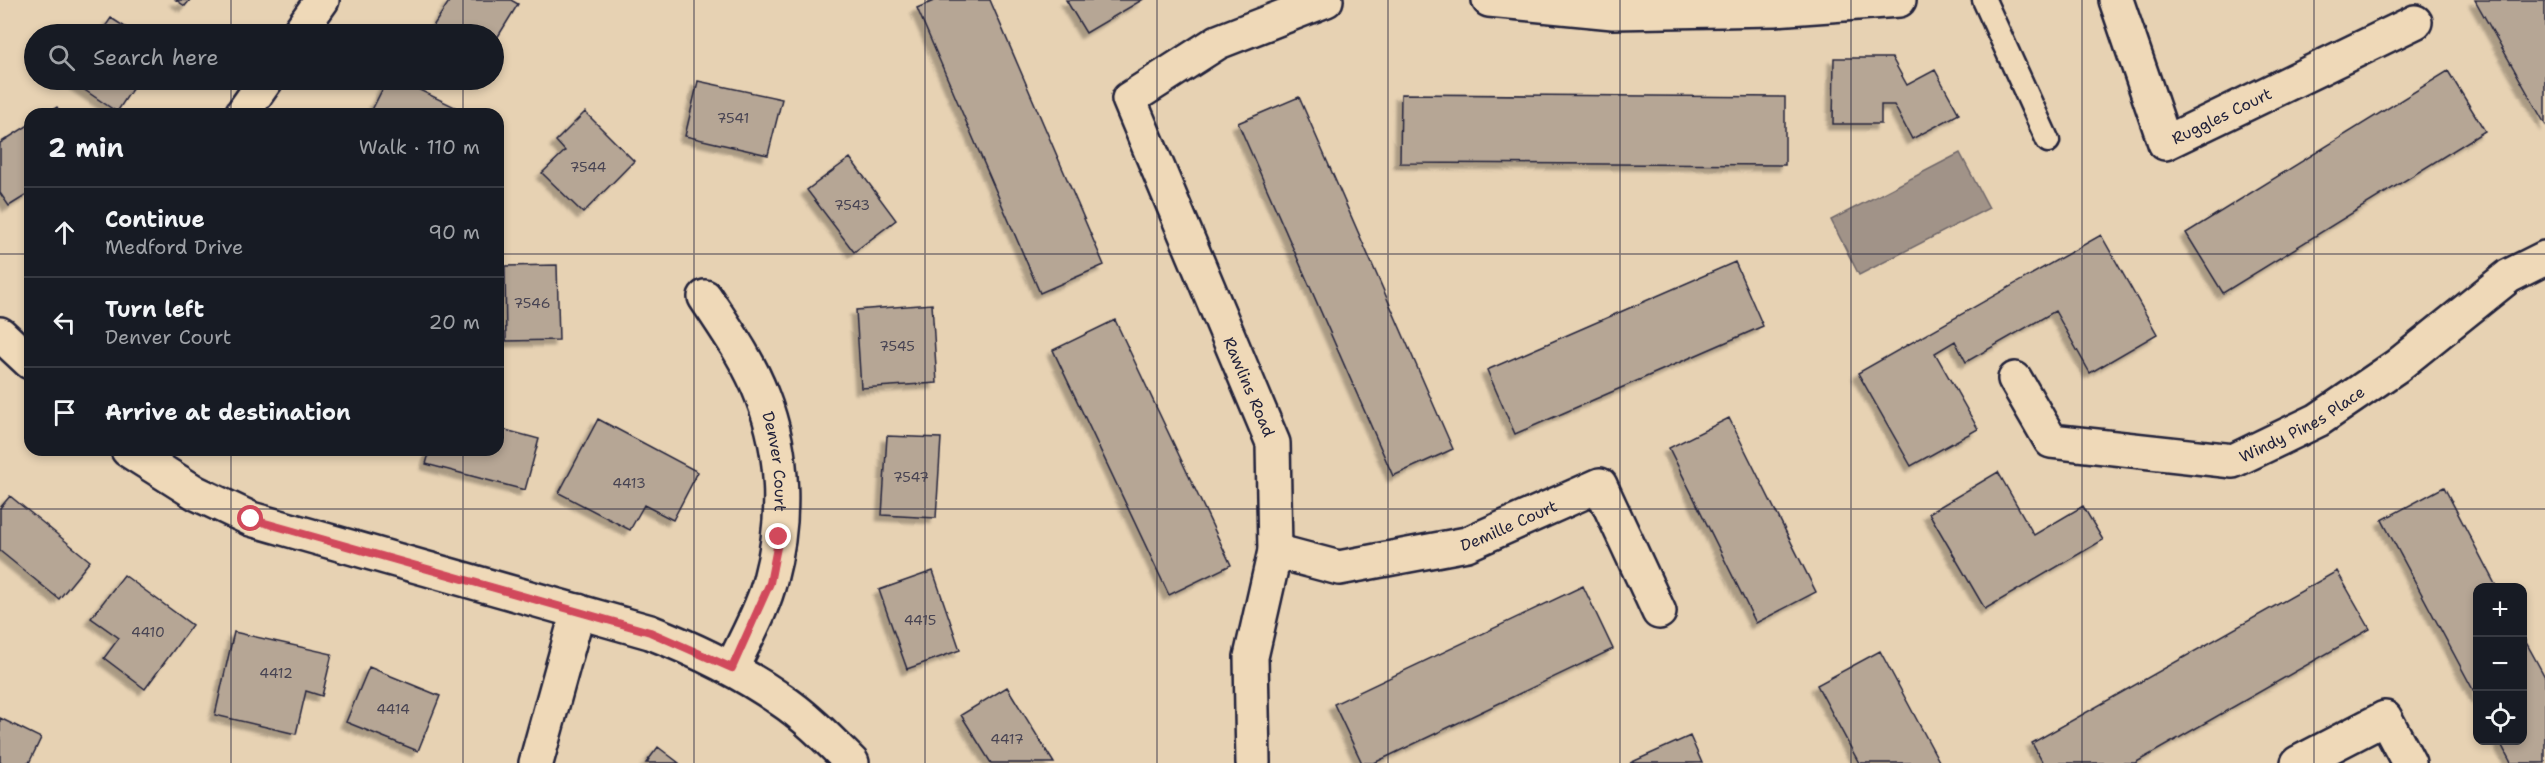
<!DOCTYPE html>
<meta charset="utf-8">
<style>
:root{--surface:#171b24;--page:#20242c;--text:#f1f3f6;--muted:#9ea1a6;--line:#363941}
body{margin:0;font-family:"Shantell Sans",sans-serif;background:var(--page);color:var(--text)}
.controls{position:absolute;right:18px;bottom:18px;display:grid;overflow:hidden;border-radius:12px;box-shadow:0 3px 9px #0003}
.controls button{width:54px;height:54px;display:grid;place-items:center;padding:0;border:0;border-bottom:2px solid var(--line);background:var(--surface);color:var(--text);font:30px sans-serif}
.stop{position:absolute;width:18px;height:18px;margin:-14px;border:4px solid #d1495b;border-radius:50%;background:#fff}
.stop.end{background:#d1495b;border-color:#fff;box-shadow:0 2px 6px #0008}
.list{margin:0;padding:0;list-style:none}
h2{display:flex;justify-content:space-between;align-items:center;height:78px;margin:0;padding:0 24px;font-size:26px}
h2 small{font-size:20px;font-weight:400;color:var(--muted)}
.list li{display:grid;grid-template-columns:39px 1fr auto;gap:18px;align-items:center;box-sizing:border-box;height:90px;padding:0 24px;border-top:2px solid var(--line)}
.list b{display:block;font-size:22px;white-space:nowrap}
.list p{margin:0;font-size:20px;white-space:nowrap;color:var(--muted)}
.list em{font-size:20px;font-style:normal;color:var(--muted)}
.icon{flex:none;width:33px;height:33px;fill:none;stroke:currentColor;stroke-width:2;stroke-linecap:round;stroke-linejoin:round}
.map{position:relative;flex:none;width:2545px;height:763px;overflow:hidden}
.search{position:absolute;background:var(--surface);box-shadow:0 3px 9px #0003;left:24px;top:24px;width:480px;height:66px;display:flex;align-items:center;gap:15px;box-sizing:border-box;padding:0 21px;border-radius:33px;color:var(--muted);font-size:22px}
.panel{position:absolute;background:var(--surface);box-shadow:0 3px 9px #0003;left:24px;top:108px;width:480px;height:348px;border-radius:18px}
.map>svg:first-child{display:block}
.water{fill:#a19388;stroke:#6e6669;stroke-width:1.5}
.building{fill:#b6a695;stroke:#22223b;stroke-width:1.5;filter:url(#shadow)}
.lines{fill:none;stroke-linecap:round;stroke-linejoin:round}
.lane-casing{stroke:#22223b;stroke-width:27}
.street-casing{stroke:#22223b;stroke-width:38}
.lane{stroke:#efd9b8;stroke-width:22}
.street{stroke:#efd9b8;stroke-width:33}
.route{stroke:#d1495b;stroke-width:8}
.grid{fill:none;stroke:#22223b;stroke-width:1.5;stroke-opacity:0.55}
.labels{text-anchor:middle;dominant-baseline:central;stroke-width:4.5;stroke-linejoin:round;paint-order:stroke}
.number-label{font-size:14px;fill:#474352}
.street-label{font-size:16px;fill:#22223b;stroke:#efd9b8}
</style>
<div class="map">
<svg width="2545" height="763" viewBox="0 0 2545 763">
<defs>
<filter id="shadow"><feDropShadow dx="-5.5" dy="5.5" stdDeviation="1.5" flood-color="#0004"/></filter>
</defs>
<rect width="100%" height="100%" fill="#e7d2b3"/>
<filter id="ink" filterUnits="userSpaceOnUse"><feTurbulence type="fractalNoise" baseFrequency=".0167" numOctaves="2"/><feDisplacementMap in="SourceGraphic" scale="12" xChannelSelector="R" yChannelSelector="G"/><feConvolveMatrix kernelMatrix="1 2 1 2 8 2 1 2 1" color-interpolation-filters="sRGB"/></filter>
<g filter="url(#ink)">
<!-- water -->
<path class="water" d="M1960 153 1989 208 1859 275 1831 220Z"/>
<!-- building -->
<path class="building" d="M176 0H190L185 6Z
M450 0H511L518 4 494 43V34H428Z
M936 0H990L1104 265 1040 293 917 8Z
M1066 0H1142L1086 33Z
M2475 0H2545V124Z
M111 18 136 34H100Z
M1834 58H1892L1907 85 1935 70 1959 114 1912 139 1894 105H1881V124H1833Z
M2448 71 2485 131 2223 293 2186 233Z
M70 80H138L117 112Z
M387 80H399L455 107 452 114H370Z
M698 81 782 99 768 155 685 136Z
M1401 94 1785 97V165L1400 163Z
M1299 97 1453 449 1393 476 1238 123Z
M57 107 61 114H46Z
M585 112 634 161 583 213 542 173 565 151 556 141Z
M30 124V193L9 206 0 193V143Z
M850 158 896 220 854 252 807 190Z
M2101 235 2157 334 2090 373 2055 311 1966 362 1955 341 1935 353 1978 429 1911 466 1858 373Z
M1735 262 1763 326 1515 434 1487 370Z
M557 265 559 340 506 341 505 266Z
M932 304 937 383 861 388 856 310Z
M1115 320 1231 565 1169 595 1053 350Z
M1729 418 1816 592 1756 623 1669 448Z
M598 419 698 472 673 520 644 505 630 530 559 493Z
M498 428 539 439 525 490 426 464 430 450H498Z
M887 436 941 438 936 518 882 515Z
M1998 472 2034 535 2083 506 2103 540 1985 609 1929 513Z
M2444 487 2497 588H2478V699L2382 520Z
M10 496 90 561 59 599 0 551V508Z
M933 571 960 650 907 669 879 590Z
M2337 571 2370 629 2135 763H2043L2032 743Z
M124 575 192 625 145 689 104 658 119 638 91 618Z
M1583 586 1613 649 1374 763H1362L1334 704Z
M234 632 332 654 322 696 306 691 296 734 215 715Z
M2522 635 2545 677V763H2511L2499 740H2522Z
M1880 651 1940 763H1859L1817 685Z
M369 667 440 696 418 751 346 722Z
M1007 687 1054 763H991L961 715Z
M0 718 41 738 29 763H0Z
M1690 736 1702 763H1630Z
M658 747 679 763H646Z"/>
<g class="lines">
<defs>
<path id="lane" d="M1984 0 2048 141"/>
<g id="street">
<path d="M1489 0 1613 12 1774 9 1899 0"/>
<path id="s1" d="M2116 0 2165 143 2415 22"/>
<path d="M298 34 322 0"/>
<path d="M242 114 266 80"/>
<path id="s2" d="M705 297C726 329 749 361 762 396 785 455 786 520 770 580 763 609 744 641 732 668"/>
<path d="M0 334 30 362"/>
<path id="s3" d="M2015 379 2051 441 2233 461 2318 420 2397 366 2509 276 2545 258"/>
<path d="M128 450 196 493 251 519 650 632C696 650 740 671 780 699 806 716 830 741 852 763"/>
<path id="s4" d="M1275 551 1339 568 1467 544 1600 485 1659 612"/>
<path d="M536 763 578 611"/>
<path d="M1253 763 1251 657 1275 551 1273 443 1129 99 1218 42 1326 0"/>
<path d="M2298 763 2385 718 2409 763"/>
</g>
</defs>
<!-- lane casing -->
<use href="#lane" class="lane-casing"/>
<!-- street casing -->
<use href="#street" class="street-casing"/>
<!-- lane -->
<use href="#lane" class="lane"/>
<!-- street -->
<use href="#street" class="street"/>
</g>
</g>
<g class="lines" filter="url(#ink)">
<!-- route -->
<path class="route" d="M251 519 650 632 732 668 770 583 779 537"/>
</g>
<!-- grid -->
<path class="grid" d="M231 0V34M463 0V34M694 0V763M925 0V763M1157 0V763M1388 0V763M1620 0V763M1851 0V763M2082 0V763M2314 0V763M231 80V114M463 80V114M0 254H30M498 254H2545M231 450V763M463 450V763M0 509H2545"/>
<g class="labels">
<!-- number labels -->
<g class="number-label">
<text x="733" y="118">7541</text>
<text x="588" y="167">7544</text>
<text x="852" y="205">7543</text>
<text x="532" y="303">7546</text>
<text x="897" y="346">7545</text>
<text x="911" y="477">7547</text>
<text x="629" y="483">4413</text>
<text x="920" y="620">4415</text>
<text x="148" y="632">4410</text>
<text x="276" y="673">4412</text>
<text x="393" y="709">4414</text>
<text x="1007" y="739">4417</text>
</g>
<!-- street labels -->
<g class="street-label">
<text stroke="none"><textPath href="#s1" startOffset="214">Ruggles Court</textPath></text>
<text transform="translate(1249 387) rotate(67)">Rawlins Road</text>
<text stroke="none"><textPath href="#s3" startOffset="333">Windy Pines Place</textPath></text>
<text stroke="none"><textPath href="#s2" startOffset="182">Denver Court</textPath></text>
<text stroke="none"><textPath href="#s4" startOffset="242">Demille Court</textPath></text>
</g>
</g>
</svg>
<div class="controls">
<button>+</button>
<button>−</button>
<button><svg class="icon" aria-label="locate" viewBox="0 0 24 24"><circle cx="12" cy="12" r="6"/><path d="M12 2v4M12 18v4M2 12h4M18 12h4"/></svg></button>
</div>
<div class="stop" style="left:251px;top:519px"></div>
<div class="stop end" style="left:779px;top:537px"></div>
<div class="search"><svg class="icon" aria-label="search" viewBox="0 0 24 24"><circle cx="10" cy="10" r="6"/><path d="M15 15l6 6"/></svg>Search here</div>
<section class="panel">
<h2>2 min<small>Walk · 110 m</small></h2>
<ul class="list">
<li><svg class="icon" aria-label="ahead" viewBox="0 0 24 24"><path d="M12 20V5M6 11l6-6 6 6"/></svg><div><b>Continue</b><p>Medford Drive</p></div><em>90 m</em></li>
<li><svg class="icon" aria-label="left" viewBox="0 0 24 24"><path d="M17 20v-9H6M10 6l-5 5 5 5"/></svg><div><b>Turn left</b><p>Denver Court</p></div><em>20 m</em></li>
<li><svg class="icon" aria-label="arrive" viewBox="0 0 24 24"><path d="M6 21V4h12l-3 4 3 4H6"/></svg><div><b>Arrive at destination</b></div></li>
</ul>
</section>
</div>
